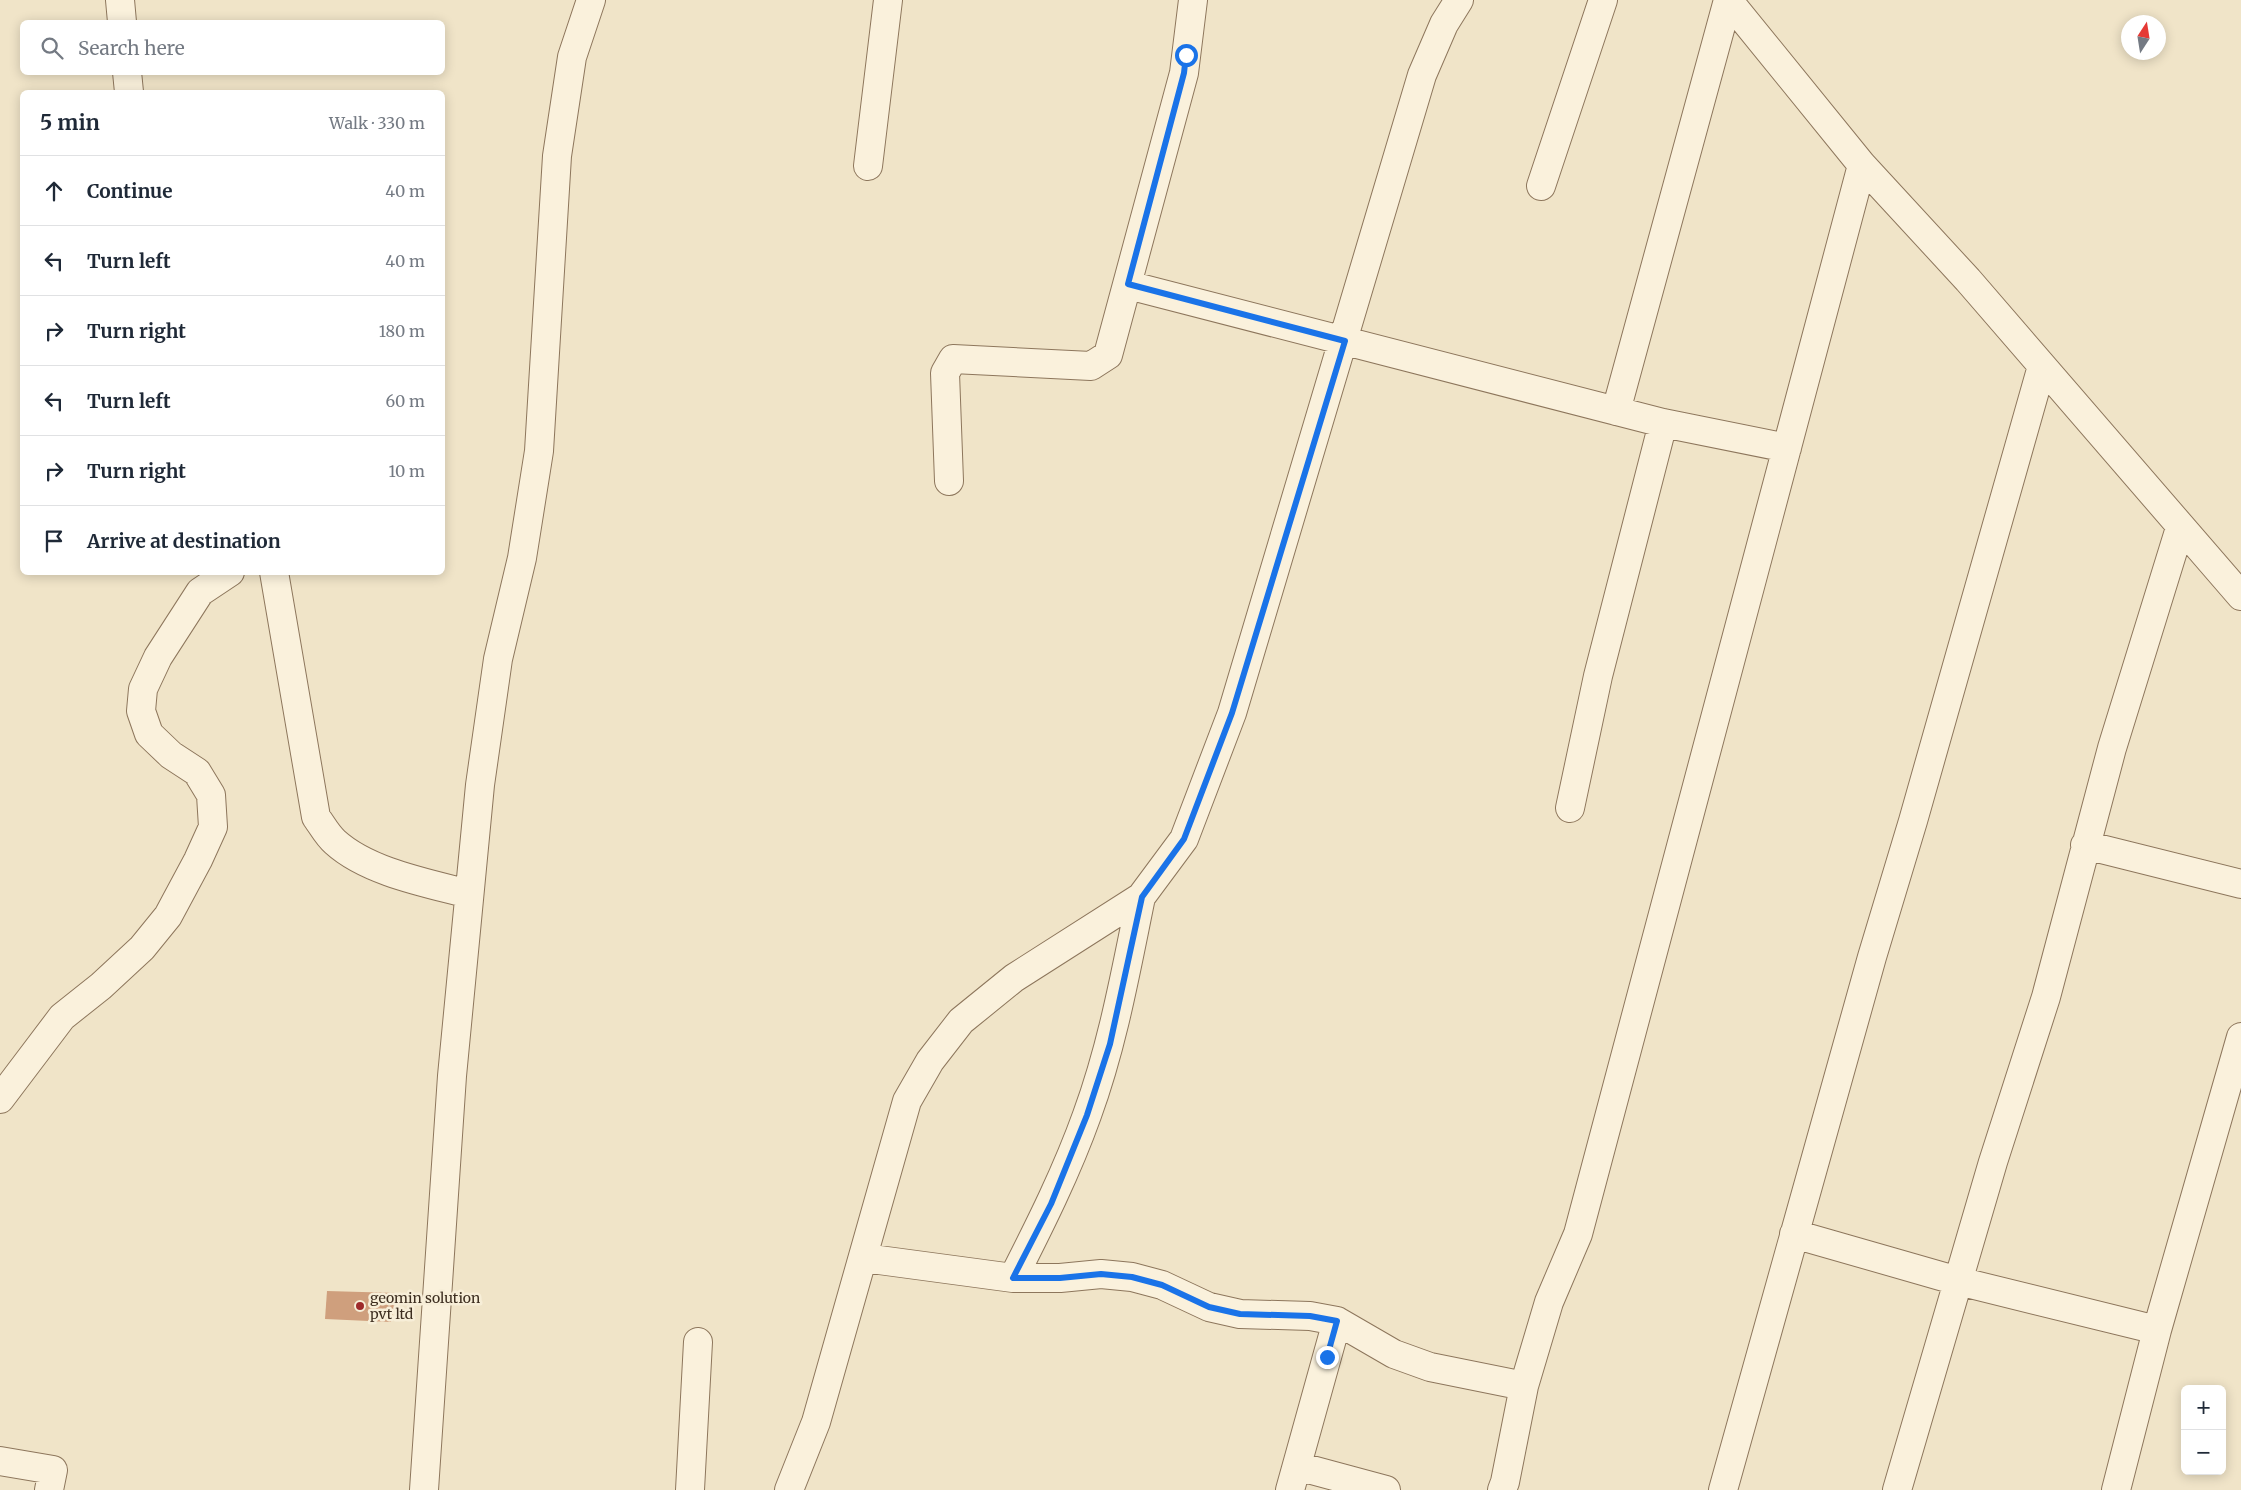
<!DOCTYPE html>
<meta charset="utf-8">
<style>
:root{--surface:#fff;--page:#f2f2f3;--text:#1f2937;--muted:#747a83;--line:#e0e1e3}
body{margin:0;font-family:Merriweather,serif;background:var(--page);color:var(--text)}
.controls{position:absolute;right:15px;bottom:15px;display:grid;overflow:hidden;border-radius:8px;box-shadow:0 2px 12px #0003}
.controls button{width:45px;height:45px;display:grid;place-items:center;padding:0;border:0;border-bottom:1px solid var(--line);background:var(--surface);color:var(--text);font:25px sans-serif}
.compass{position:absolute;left:2121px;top:15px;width:45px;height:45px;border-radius:50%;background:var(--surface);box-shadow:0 2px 12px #0003;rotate:12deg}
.stop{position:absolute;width:15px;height:15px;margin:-11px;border:4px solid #1a73e8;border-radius:50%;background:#fff}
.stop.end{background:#1a73e8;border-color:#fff;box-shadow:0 1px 5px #0008}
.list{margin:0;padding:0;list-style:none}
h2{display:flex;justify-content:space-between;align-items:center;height:65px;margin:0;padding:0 20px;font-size:21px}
h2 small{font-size:16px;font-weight:400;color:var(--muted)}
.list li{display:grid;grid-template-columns:32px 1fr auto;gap:15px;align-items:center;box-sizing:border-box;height:70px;padding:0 20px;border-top:1px solid var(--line)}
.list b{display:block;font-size:19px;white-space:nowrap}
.list em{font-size:16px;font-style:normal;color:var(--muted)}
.icon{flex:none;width:28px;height:28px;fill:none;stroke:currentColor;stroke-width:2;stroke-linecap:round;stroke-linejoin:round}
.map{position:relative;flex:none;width:2241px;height:1490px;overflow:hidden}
.search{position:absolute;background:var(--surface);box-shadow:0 2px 12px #0003;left:20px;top:20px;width:425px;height:55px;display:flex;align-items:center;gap:12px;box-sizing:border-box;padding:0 18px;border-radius:8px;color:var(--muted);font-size:19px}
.panel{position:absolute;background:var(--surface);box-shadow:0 2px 12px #0003;left:20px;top:90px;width:425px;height:485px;border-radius:8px}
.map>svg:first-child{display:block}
.building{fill:#cf9f7d}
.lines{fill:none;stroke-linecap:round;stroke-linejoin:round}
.minor-casing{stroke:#8d765c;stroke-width:30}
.minor{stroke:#faf1dc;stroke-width:28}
.route{stroke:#1a73e8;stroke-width:6}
.poi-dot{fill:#9e2a2b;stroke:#f7eed8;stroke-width:2}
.labels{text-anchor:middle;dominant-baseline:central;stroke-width:5;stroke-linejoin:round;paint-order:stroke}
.poi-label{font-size:14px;fill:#3d2e20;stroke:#f7eed8;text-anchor:start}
</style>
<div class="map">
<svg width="2241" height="1490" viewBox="0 0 2241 1490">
<rect width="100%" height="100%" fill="#f0e4c8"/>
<!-- building -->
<path class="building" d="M327 1291 397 1293 391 1322 325 1319Z"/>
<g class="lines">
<defs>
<path id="minor" d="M120 0 122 22
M1728 0 1862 165 1968 280 2241 596
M127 72 129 92
M868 166 888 0
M1541 186 1603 0
M1128 285 1663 423 1787 448
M1616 411 1728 0
M949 481 945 373 953 359 1091 366 1108 355 1184 73 1193 0
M274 572 316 817C322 825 327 835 335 842 368 872 427 883 469 894
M1570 808 1598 676 1663 423
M2085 845 2241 884
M0 1099 62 1017 101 986 142 948 168 916 198 860 213 827 211 795 197 772 171 755 149 734 141 711 143 689 158 657 200 592 230 572
M1794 1234 1958 1281 2157 1330
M864 1258 1013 1278H1060L1101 1274 1132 1277 1162 1285 1209 1307 1240 1314 1310 1316 1337 1321 1394 1354 1430 1367 1524 1386
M1013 1278C1040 1225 1067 1171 1087 1115 1113 1044 1126 970 1141 897
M0 1461 53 1470 49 1490
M1297 1466 1386 1490
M424 1490 452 1076 480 785 498 659 522 558 539 451 557 156 572 57 591 0
M690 1490 698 1342
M789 1490 816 1422 907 1101 930 1061 961 1021 1014 978 1141 897 1184 839 1232 713 1422 75 1444 24 1459 0
M1290 1490 1337 1321
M1502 1490 1505 1482 1524 1386 1549 1302 1578 1234 1862 165
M1723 1490 1872 957 1913 821 2042 366
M1897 1490 1993 1162 2046 997 2112 748 2180 528
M2116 1490 2157 1330 2241 1037"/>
</defs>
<!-- minor casing -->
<use href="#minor" class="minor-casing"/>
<!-- minor -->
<use href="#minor" class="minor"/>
</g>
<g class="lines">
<!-- route -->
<path class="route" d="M1186 55 1184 73 1128 284 1345 341 1232 713 1184 839 1142 897 1110 1044 1087 1115 1051 1204 1013 1278H1060L1101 1274 1132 1277 1162 1285 1209 1307 1240 1314 1310 1316 1337 1321 1327 1357"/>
</g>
<!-- markers -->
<circle class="poi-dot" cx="360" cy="1306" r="5"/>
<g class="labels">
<!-- poi labels -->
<g class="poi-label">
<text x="370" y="1298">geomin solution<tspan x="370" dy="16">pvt ltd</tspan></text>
</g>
</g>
</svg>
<div class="controls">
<button>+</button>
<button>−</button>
</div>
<svg class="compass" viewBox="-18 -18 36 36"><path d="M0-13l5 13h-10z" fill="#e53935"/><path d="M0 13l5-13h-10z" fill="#747a83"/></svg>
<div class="stop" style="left:1186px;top:55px"></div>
<div class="stop end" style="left:1327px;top:1357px"></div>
<div class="search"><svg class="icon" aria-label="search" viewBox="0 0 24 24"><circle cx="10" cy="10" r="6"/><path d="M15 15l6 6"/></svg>Search here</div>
<section class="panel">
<h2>5 min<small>Walk · 330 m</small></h2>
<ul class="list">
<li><svg class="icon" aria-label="ahead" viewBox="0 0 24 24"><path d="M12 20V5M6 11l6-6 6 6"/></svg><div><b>Continue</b></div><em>40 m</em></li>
<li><svg class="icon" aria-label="left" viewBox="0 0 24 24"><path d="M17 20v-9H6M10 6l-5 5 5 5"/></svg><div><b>Turn left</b></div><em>40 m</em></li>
<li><svg class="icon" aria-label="right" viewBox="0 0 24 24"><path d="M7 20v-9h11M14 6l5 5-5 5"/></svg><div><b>Turn right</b></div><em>180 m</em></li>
<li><svg class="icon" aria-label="left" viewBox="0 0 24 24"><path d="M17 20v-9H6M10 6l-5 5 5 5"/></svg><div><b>Turn left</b></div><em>60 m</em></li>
<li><svg class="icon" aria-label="right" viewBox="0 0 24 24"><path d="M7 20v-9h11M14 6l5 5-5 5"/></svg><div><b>Turn right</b></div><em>10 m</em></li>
<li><svg class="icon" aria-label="arrive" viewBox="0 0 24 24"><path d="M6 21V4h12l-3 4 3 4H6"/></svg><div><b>Arrive at destination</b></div></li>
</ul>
</section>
</div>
